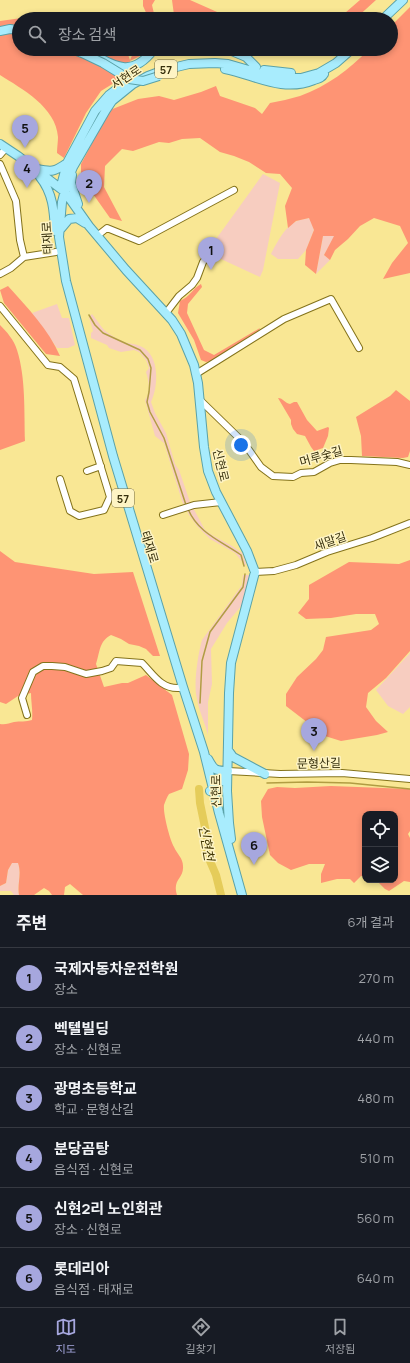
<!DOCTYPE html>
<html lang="ko">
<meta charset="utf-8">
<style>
:root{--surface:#171b24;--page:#20242c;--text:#f1f3f6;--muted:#9ea1a6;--line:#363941;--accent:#a6a7de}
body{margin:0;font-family:Manrope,"Noto Sans KR",sans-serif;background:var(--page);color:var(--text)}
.controls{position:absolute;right:12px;bottom:12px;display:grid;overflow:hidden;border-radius:8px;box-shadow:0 2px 6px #0003}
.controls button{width:36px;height:36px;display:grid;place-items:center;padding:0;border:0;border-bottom:1px solid var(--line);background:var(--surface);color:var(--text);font:20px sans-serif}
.you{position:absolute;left:241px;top:445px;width:14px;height:14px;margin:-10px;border:3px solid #fff;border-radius:50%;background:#1a73e8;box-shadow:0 0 0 6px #1a73e833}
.badge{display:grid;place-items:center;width:26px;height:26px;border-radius:50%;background:var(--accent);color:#111;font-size:13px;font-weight:700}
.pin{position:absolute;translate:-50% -33px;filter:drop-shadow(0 1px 2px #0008)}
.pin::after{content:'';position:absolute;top:21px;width:14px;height:12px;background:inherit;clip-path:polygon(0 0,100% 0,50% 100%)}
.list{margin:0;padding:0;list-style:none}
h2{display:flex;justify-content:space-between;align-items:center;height:52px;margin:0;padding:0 16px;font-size:17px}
h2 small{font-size:13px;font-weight:400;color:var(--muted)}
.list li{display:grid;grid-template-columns:26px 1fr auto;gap:12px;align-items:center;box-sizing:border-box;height:60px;padding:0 16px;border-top:1px solid var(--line)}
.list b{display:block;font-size:15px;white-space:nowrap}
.list p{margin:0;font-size:13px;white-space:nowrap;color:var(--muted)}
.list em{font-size:13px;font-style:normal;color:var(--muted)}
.icon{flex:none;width:22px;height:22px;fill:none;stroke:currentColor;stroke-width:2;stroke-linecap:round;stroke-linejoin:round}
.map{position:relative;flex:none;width:410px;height:895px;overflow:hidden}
.search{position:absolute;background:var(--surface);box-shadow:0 2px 6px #0003;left:12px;right:12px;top:12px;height:44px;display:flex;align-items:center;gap:10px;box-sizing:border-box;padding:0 14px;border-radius:22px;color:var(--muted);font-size:15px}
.sheet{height:412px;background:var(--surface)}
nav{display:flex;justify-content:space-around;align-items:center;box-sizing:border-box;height:56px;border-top:1px solid var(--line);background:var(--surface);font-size:11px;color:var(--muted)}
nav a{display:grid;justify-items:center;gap:2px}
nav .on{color:var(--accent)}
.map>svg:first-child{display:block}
.green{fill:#f7cdc0}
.forest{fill:#fe9474}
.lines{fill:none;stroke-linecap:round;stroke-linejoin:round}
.stream{stroke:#b19d43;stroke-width:1.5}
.river{stroke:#e5cc5a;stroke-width:8}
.minor-casing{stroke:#84731b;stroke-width:8}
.major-casing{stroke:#5ba2a8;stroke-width:10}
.minor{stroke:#fff;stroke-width:6}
.major{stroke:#a8ecfd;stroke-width:8}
.major-bridge-casing{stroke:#5ba2a8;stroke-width:10;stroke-linecap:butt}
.major-bridge{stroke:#a8ecfd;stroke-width:8}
.labels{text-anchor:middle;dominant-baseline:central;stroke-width:3;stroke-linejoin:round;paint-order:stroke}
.shield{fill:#fef4c4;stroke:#736b44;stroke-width:1}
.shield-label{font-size:11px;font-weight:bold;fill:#37300d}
.street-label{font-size:12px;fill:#37300d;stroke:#fef4c4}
.water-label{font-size:13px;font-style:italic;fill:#403603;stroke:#fef4c4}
</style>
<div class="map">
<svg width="410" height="895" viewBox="0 0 410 895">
<rect width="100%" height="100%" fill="#f9e794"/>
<!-- green -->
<path class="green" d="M263 174 280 183 263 270 260 277 208 253 211 246Z
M310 218 314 230 306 250 298 259H278L271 254C276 244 286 225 297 221 301 219 306 219 310 218Z
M323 236H335L324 255 330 260 316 274Z
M57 304 62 318H69L75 345 68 348H57L32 313Z
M92 314C98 321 101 328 108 333 113 336 119 340 124 342 131 344 138 344 144 348 160 359 158 387 151 402L155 413 166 433 175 464 179 470 190 502 205 530 212 535 232 546 242 553 246 564 243 567V563L235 553 210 539 197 526 189 515 182 501 164 443 155 436 145 400C151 392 149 381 146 372L149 368 146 360 139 352 134 350 121 352 109 348 107 345 91 338V333L93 331 89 317Z
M243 575H249V581L242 605 227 623 211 649 212 684 208 702V735C205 723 199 711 197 699 193 685 198 654 202 640L242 585Z
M410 653V707L403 714 388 706 376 690Z
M12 863H18C22 874 17 884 19 895H14L11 891H0V886L6 883 8 870Z"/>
<!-- forest -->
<path class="forest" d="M143 0H155L152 5 155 18 159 19H149L143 6Z
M172 0H190L233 19H188L189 15H174Z
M360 0H376L355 19H338Z
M410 7V273L383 279 392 263 408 243 400 226 374 218 360 226 348 239 335 250 330 260 324 255 334 236H323L316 274 305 265 306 250 314 230 309 218 296 221 288 228 285 206 292 188 280 174 266 173 249 162 234 156 220 152 200 138 182 139 169 143 159 142 133 151 122 149 105 166 104 187 122 221 110 218 81 177V164L110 110 138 99 159 96 174 100 201 92 216 86 220 96 255 108 262 114 270 103C280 101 290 99 300 96 327 86 349 70 369 49H391V26Z
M29 17H63L71 19H19V49H126L130 60 135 49H147L144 54 130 61 127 72 114 83 101 91 86 113 64 158 57 153C57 147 58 142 58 137 56 107 22 89 0 75V21Z
M259 49H316L301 54 262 50Z
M201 284 202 287 188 304 187 313 204 350 214 355 260 328 259 330 211 361 206 362 201 360 194 340 178 313 180 301C191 296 192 289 201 284Z
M8 286C27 307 49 330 60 356L46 354 4 303 0 290Z
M0 325C7 332 14 340 17 350 26 378 24 413 25 441L0 450Z
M396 390 410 401V451L408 457 403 458 362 456 361 436 356 417 390 396Z
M278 398C283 398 285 403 290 404L294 402H297L307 420 317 431 328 427 329 428 328 436 323 448 314 451 311 447 305 436 297 434 293 429 291 424V420Z
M0 551 15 562 94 574 133 572 160 656H153L146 649 139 646 129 644 121 639 111 635C99 641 100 652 96 664L104 687 122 683H128L146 675 172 695 189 754 188 770 182 789 169 794C167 797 165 802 164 805 163 814 170 840 174 847 177 854 183 858 183 866 184 879 172 879 177 895H83L70 884 65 887 64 895H52L49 891 44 888 34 895H19C17 884 22 874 18 863H12L8 870 6 883 0 886V724C6 725 9 723 14 722 20 721 26 722 32 720 33 711 31 702 31 693L18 696 6 704 0 702Z
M410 560V651L386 678 368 693 366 707 376 721 388 732 377 735 341 741 325 736 286 706V694L297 677 316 659 323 650 326 637 371 630 379 624 375 614H356L331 618 306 619 298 613 309 599V585L349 562 399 564Z
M331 786 410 789V831L408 834 410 838V882L404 881 389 891 385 889 376 880H395V814H365V877L361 876 354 883 350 879H337L321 883V874L325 864H309L291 870 278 863 270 855 262 817 261 801 268 789 277 787 295 788Z"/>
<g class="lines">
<!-- stream -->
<path class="stream" d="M89 315 95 325 103 333 140 350 148 359 151 368 149 392 147 402 150 412 164 438 186 505
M188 509C198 533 221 541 241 555L244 566
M200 703 202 661 210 632 243 587 245 574
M267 783 307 782 350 783 410 789"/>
<!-- river -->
<path class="river" d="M199 789 200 803 208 842 207 854 216 875 221 895"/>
<defs>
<path id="minor" d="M0 155 6 148
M0 164 16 201 20 240 24 257
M97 236 107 228 139 241 234 190
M0 274 11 268 24 257 56 252
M0 306 48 365 60 367 74 379 110 497 104 510 79 516 70 511 60 479
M166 313 179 296 192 285 197 278 203 262 208 256
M196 374 284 319 331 299 359 348
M200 400 239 438 249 450 261 467 273 476 293 477 301 473 314 472 330 463 340 460H351L397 462 410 465
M87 471 101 466
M163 515 194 505 221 502
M255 572 274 571 296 565 327 552 372 538 410 523
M27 715 22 698 33 672 43 666H52L65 667 86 674 102 671 111 668 116 661 142 663C153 674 161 689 179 688
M228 771 280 774 342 773 410 779"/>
<path id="major" d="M383 19 403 0
M0 31 10 29 19 30
M72 49 82 53
M84 49C112 64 130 81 154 49
M227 49 246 57 256 67
M225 69C255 75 282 93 314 80 318 79 322 78 324 74
M264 70 291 73
M0 144 18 156 65 192 89 226 126 270 172 320 181 334 194 365 198 383 204 447 208 471 216 492 247 551 255 572 231 663 229 693 227 791 229 823 231 839
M37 169C52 172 54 172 67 163
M72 175 71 183 78 204
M40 177C53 193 54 211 55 231
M61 186 67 163 95 111 109 95 125 83 135 77
M59 231 69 219 77 218 85 223
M228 750 233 757 265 774
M208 759C214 770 215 771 228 771
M210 791 214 790 227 772
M242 895 219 813 204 752 183 687 113 456 66 281 59 237 62 202 67 182 73 167 106 110 112 101 133 84 148 76 164 70 189 64 215 63 228 64 276 78H301L319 73 336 63 352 49"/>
</defs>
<!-- minor casing -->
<use href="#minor" class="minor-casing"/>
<!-- major casing -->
<use href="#major" class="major-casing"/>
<!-- minor -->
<use href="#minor" class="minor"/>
<!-- major -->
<use href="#major" class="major"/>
<defs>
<path id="major-bridge" d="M82 53 103 63 129 79 143 81 159 76"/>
</defs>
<!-- major-bridge casing -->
<use href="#major-bridge" class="major-bridge-casing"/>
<!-- major-bridge -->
<use href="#major-bridge" class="major-bridge"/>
</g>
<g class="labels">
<!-- shield labels -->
<g class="shield">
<rect x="155" y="60" width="22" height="18" rx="3"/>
<rect x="112" y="489" width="22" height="18" rx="3"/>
</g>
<g class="shield-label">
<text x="166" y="69">57</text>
<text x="123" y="498">57</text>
</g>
<!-- street labels -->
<g class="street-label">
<text transform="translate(126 77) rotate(-33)">서현로</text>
<text transform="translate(47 238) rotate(-93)">태재로</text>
<text transform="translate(321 456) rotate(-16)">머루숯길</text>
<text transform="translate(221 465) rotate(76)">신현로</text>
<text transform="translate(330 541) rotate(-19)">새말길</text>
<text transform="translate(150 547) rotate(73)">태재로</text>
<text transform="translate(319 763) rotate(-1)">문형산길</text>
<text transform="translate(216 791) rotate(-91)">신현로</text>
</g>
<!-- water labels -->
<g class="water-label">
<text transform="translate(207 843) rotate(80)">신현천</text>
</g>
</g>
</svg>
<div class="controls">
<button><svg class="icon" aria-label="locate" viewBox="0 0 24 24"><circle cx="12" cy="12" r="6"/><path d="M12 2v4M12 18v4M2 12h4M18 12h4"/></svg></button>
<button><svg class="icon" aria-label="layers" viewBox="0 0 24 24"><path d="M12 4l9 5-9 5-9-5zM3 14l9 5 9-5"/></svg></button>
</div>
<div class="you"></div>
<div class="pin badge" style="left:211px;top:270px">1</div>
<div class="pin badge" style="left:89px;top:203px">2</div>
<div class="pin badge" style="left:314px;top:751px">3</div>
<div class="pin badge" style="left:27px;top:188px">4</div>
<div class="pin badge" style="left:25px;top:148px">5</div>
<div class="pin badge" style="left:254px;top:865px">6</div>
<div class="search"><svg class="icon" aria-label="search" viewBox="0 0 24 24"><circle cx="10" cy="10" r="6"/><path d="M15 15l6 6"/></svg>장소 검색</div>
</div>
<section class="sheet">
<h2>주변<small>6개 결과</small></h2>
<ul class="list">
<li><span class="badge">1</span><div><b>국제자동차운전학원</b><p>장소</p></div><em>270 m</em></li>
<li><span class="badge">2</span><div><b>벡텔빌딩</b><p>장소 · 신현로</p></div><em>440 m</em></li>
<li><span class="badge">3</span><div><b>광명초등학교</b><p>학교 · 문형산길</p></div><em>480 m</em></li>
<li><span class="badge">4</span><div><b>분당곰탕</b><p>음식점 · 신현로</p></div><em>510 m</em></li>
<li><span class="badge">5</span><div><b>신현2리 노인회관</b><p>장소 · 신현로</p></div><em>560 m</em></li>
<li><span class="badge">6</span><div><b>롯데리아</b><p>음식점 · 태재로</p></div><em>640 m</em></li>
</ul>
</section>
<nav>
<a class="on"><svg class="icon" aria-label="map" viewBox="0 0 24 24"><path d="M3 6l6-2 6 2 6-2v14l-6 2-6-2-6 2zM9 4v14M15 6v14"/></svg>지도</a>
<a><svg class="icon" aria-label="directions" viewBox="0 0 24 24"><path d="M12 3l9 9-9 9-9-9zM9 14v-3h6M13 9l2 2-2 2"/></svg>길찾기</a>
<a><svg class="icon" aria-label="saved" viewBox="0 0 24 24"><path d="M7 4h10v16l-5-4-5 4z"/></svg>저장됨</a>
</nav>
